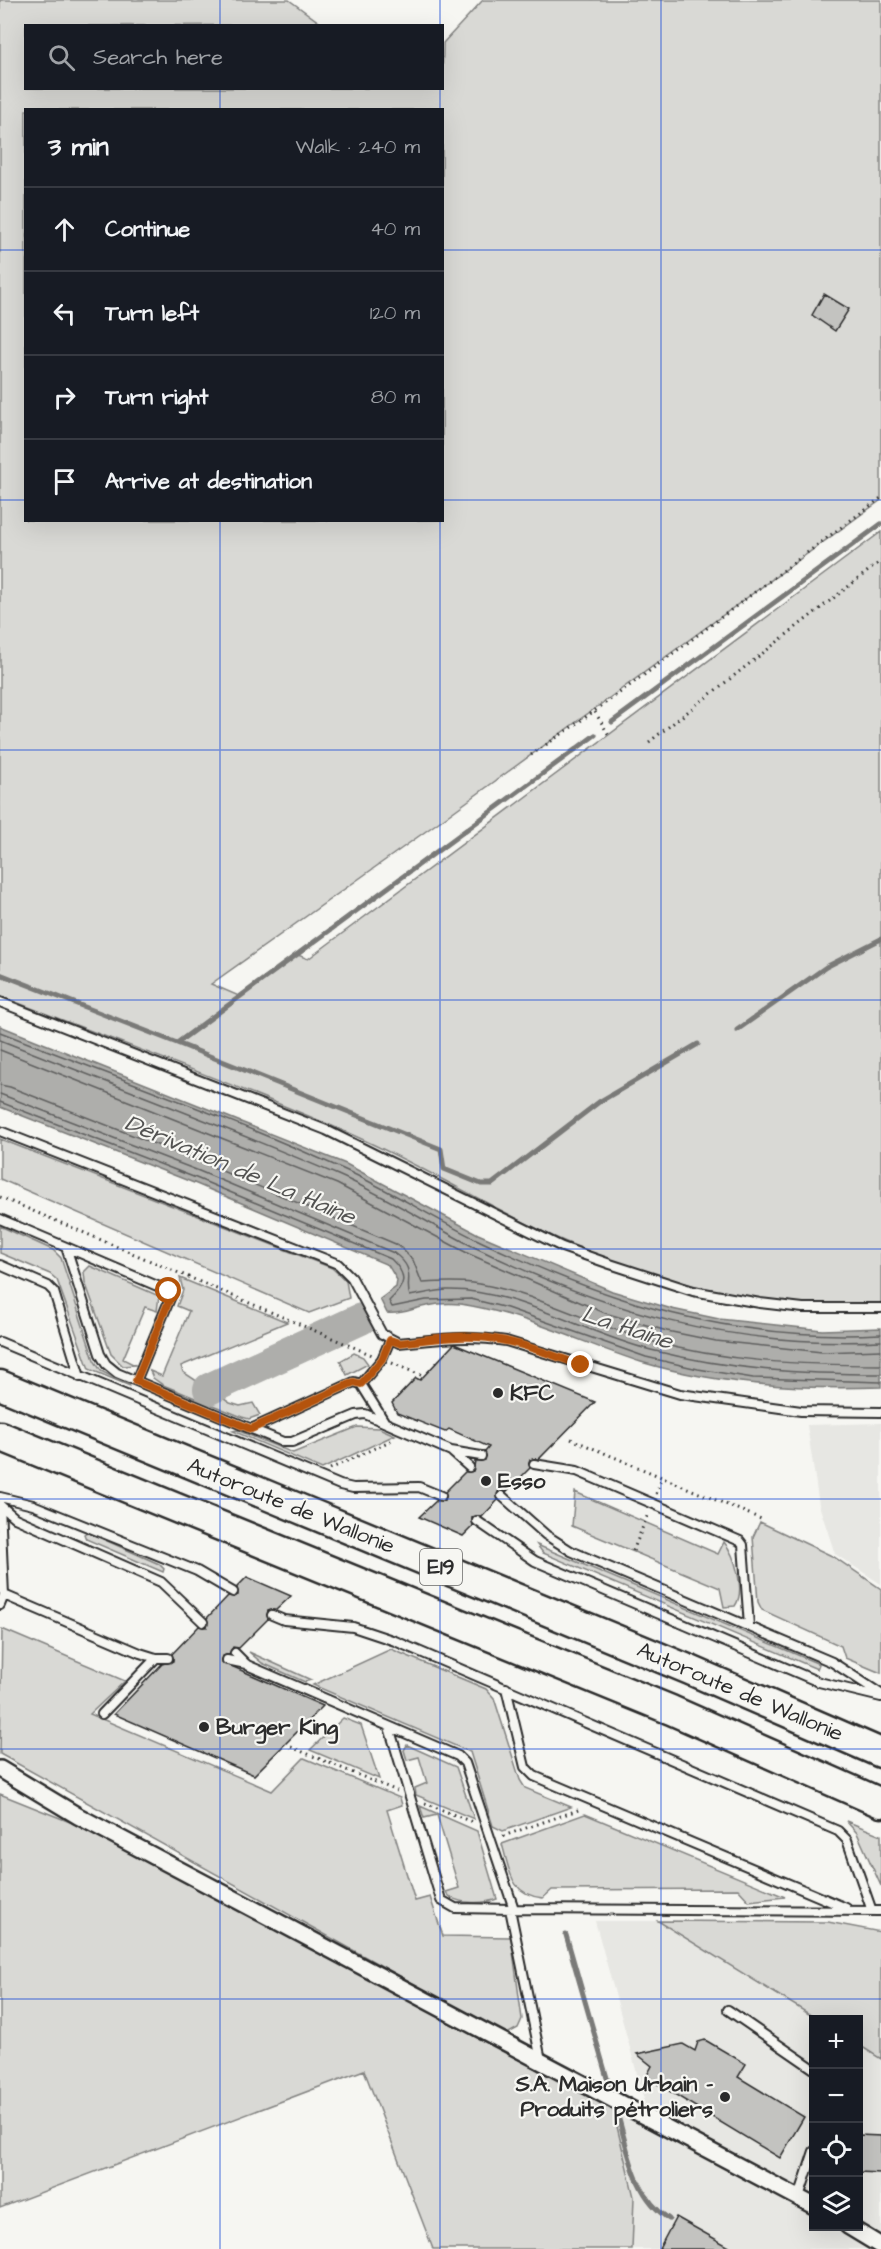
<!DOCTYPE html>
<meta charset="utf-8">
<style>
:root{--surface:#171b24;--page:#20242c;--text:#f1f3f6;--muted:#9ea1a6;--line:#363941}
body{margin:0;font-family:"Architects Daughter",sans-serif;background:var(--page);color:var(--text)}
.controls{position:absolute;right:18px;bottom:18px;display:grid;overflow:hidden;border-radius:0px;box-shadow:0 6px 24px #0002}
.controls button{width:54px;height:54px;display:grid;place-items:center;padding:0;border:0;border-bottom:2px solid var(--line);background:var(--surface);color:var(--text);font:30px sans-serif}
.stop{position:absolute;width:18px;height:18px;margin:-14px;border:4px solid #b45309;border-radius:50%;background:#fff}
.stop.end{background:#b45309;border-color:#fff;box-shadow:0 2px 6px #0008}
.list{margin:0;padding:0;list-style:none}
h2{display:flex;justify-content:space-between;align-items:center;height:78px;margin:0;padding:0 24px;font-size:26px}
h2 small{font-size:20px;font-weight:400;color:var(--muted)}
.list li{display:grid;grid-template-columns:39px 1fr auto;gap:18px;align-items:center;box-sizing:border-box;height:84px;padding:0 24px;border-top:2px solid var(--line)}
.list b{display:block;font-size:22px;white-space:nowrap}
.list em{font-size:20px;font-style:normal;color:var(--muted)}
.icon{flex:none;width:33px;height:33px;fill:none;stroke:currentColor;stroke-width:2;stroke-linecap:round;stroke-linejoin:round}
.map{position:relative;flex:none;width:881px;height:2249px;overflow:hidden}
.search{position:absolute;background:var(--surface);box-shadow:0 6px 24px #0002;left:24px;top:24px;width:420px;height:66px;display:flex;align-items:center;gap:15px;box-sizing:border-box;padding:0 21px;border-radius:0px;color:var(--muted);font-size:22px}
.panel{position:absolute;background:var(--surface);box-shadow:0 6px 24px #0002;left:24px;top:108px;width:420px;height:414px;border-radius:0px}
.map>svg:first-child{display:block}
.built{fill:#e7e7e3}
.green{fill:#d9d9d5;stroke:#828280;stroke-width:1.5;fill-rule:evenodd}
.water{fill:#aeaeab;stroke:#7a7a78;stroke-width:1.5}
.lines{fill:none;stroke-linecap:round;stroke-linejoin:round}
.shore{stroke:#5f5f5e;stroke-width:1.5}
.stream{stroke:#7a7a78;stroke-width:5}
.river{stroke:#aeaeab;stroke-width:32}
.building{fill:#c3c3c0;stroke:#2b2b2b;stroke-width:1.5}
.lane-casing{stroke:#2b2b2b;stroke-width:12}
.street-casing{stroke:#2b2b2b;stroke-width:20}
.highway-casing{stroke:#2b2b2b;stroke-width:33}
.path{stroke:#2b2b2b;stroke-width:3;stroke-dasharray:1.5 4.5;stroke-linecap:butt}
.lane{stroke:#f6f6f2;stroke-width:8}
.street{stroke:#f6f6f2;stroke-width:15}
.highway{stroke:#f6f6f2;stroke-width:28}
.route{stroke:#b45309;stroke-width:8}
.grid{fill:none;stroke:#1d4ed8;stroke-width:1.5;stroke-opacity:0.55}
.poi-dot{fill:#2b2b2b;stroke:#f6f6f2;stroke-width:2}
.labels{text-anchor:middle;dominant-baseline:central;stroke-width:4.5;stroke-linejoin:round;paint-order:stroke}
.shield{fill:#f6f6f2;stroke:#686867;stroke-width:1.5}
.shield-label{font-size:21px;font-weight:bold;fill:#2b2b2b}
.poi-label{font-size:22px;font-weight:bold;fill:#2b2b2b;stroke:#f6f6f2;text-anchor:start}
.street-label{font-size:22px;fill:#2b2b2b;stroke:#f6f6f2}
.water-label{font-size:24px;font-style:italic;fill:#525251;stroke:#f6f6f2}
</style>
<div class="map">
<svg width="881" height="2249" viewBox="0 0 881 2249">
<rect width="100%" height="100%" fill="#f6f6f2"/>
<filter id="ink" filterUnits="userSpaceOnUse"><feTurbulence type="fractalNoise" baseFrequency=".0167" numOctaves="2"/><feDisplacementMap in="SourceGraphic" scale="12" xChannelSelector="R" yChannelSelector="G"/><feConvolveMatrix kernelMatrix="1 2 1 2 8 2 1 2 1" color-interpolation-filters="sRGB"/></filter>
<g filter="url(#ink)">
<!-- built -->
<path class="built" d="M881 1423V1584L835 1554 819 1505 807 1425Z
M595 1921H658L817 2019 814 2020V2226H858L859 2045 881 2059V2249H631L633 2194 613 2110 644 2099Z"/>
<!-- green -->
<path class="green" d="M0 0H289L323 25 26 26V88H442L443 43 483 0H881V500L450 814 211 984 241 997 298 955 308 959 881 532V1304C772 1311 658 1283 559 1239 485 1205 415 1161 339 1129 228 1081 113 1040 0 996ZM26 110H442V520H26Z
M0 1139 332 1268 346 1281 349 1298 309 1313 0 1179Z
M0 1226 53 1250 61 1258 94 1360 101 1371 130 1386 89 1369 57 1280 50 1274 0 1253Z
M90 1266 159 1296 157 1311 145 1307 123 1359 135 1365 123 1366 111 1354 85 1282 84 1272Z
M180 1278 287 1322 181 1366 183 1372 230 1403 240 1406 253 1403 260 1415 249 1419 242 1417 163 1385 153 1378 150 1371 162 1376 189 1311 177 1306 183 1290Z
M354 1353 363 1357 368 1364 347 1375 340 1361Z
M357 1427 379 1428 395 1435 322 1469 233 1431 237 1430 293 1453Z
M575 1492 718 1554 724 1542C735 1555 746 1591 735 1606L724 1607 720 1588 572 1526Z
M760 1522 834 1557 881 1589V1673L845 1658 841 1646 762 1610 758 1602 753 1537Z
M87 1532 159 1564 164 1569 163 1572 86 1539 84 1534Z
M537 1545 819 1664 817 1669 543 1553Z
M2 1629 125 1681 90 1714 272 1791 304 1758 400 1798 402 1805 387 1810 415 1901 430 1897 443 1936 511 1937 522 2019 518 2028 507 2034 495 2029 0 1754Z
M391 1649 486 1689 494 1698 520 1780 525 1788 571 1807 503 1831 493 1826 470 1752 313 1685Z
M249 1652 311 1680 305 1682 262 1663Z
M343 1718 361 1725 379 1779 310 1750Z
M407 1745 456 1767 474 1819 416 1795 415 1788 427 1783 419 1757 407 1760 404 1750Z
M0 1794 90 1830 613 2110 634 2197 632 2249H433L364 2070 0 2208Z
M420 1806 477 1831 497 1899C484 1904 453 1905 446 1892L459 1888 437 1815 424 1818Z
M585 1814 785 1897 749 1901 738 1889 552 1890 543 1898C510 1895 510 1871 502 1844Z
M846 1821 881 1835V1886L857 1833Z
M658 1921 828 1922 881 1932V2059L859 2045 858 2020 817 2019Z"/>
<!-- water -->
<path class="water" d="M0 1026 346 1164 478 1234 612 1291 672 1309 719 1319 822 1330 881 1328V1387C801 1390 718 1385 641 1362 585 1344 530 1317 472 1306 458 1303 441 1303 427 1306 413 1308 402 1315 387 1313L380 1299 396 1287 397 1280 388 1265 194 1183 0 1107Z"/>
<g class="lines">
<!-- shore -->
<path class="shore" d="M0 1032C114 1077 231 1118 343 1169 388 1189 431 1217 476 1239 609 1303 732 1342 881 1334
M0 1040C113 1085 227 1127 338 1175 384 1195 427 1223 472 1246 607 1312 729 1348 881 1341
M0 1050 337 1184 469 1254 605 1313 667 1331 716 1341 822 1352 881 1350
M0 1085 10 1087 203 1163 398 1245 413 1260 422 1283C439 1282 455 1281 472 1283 530 1290 592 1325 650 1341 726 1362 803 1365 881 1365
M0 1094 199 1171 394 1253C418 1270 404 1282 410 1296 422 1294 434 1291 446 1290 514 1288 585 1334 651 1350 730 1370 800 1374 881 1374
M0 1102 196 1178 391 1259C409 1276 405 1286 389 1301L392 1307 426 1300 471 1299 507 1308 646 1357 698 1369 753 1378 881 1382"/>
<!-- stream -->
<path class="stream" d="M612 722 881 524
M0 974 177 1043 595 735
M737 1030 826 967 881 939
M177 1043 441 1149 444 1169 481 1184H492L599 1102 698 1044
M566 1935 611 2092
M618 2116C629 2153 634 2196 669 2219"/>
<!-- river -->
<path class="river" d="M209 1389 361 1319"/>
</g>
<!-- building -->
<path class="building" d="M824 294 849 309 835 331 812 315Z
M454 1344 595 1402 539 1459 530 1460V1468L506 1492H498V1500L482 1517H472L473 1526 463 1536 419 1517 436 1501 445 1500V1492L465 1472 473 1471 475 1461 485 1460V1452L489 1447 449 1429 445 1432 397 1413 392 1403 416 1378 420 1380Z
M247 1577 291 1596 276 1610 268 1611V1619L239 1648 233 1647 229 1654 223 1656 222 1662 323 1706 254 1775 114 1714 162 1664 173 1661 172 1654 199 1626 207 1627V1618L228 1596 238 1595 237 1587Z
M705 2040 746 2064 738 2077 804 2117 780 2158 646 2077 652 2066 637 2054 683 2044 695 2051 698 2042Z
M858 2135 881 2136V2173L858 2172Z
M676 2217 733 2249H659Z"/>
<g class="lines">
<defs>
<path id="lane" d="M0 1002 326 1130 562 1247 610 1264 693 1291 760 1303 803 1308H881
M0 1131 338 1264 352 1278 382 1334 399 1343C436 1339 469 1335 506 1341L680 1394 801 1411 881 1412
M0 1219 66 1247 100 1354 106 1364 117 1373 283 1442H292L356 1415 365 1414 451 1451 481 1456
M66 1247 169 1291 171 1296 136 1381
M0 1265 48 1286 54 1292 80 1377
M0 1342 340 1485 353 1488 419 1487 441 1496
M361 1384 382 1359 390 1340
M251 1429 354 1382 361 1384 384 1421
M452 1452 469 1467
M534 1464 577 1471 740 1541 743 1545 749 1626
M502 1496 546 1535 571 1551 832 1662 881 1694
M0 1497 33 1505 197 1571 233 1592
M0 1505 4 1595 140 1653 156 1658H168
M0 1505 15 1518 161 1582 203 1622
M477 1521 535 1561 819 1682 881 1697
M0 1605 4 1595
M272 1615 284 1620 353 1627 395 1641 838 1831 847 1840 872 1911
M235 1653 247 1665 458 1756 465 1763 514 1909 881 1911
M227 1660 246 1664
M506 1688 525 1767 534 1776 846 1908
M102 1714 156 1658
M389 1727 441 1900 455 1908 514 1909
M510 1909 541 2060
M728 2010 814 2069
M799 2197 814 2151"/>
<path id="street" d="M0 1769 78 1816 814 2206
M848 2226 881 2246"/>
<path id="highway" d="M0 1385 690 1670 881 1753
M0 1436 671 1710 881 1803"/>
</defs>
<!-- lane casing -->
<use href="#lane" class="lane-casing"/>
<!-- street casing -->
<use href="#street" class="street-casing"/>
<!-- highway casing -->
<use href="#highway" class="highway-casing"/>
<!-- path -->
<path class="path" d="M595 712 610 737
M649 742 881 561
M531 755C651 674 764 583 881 498
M0 1197 372 1355
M392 1363 423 1376
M571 1439 761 1519
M330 1469 392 1440
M656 1494 662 1478
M633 1551 648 1514
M291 1747 397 1791
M425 1803 472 1822
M503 1836 581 1809"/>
<!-- lane -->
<use href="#lane" class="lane"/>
<!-- street -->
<use href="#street" class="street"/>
<!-- highway -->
<use href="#highway" class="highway"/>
</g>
</g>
<g class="lines" filter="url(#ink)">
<!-- route -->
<path class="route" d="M169 1291 171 1296 136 1381 251 1429 354 1382 361 1384 382 1359 390 1340 399 1343C425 1340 452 1335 478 1337 513 1339 548 1354 581 1365"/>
</g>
<!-- grid -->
<path class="grid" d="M220 0V26M440 0V26M661 0V2249M220 88V110M440 88V110M0 250H26M442 250H881M0 500H26M442 500H881M220 520V2249M440 520V2249M0 750H881M0 1000H881M0 1249H881M0 1499H881M0 1749H881M0 1999H881"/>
<!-- markers -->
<g class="poi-dot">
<circle cx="498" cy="1393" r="6"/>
<circle cx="486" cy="1481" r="6"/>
<circle cx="204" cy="1727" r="6"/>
<circle cx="725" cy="2097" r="6"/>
</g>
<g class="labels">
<!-- shield labels -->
<rect class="shield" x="420" y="1549" width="42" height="36" rx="4.5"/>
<g class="shield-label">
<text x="441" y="1567">E19</text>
</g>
<!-- poi labels -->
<g class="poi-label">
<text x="510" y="1393">KFC</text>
<text x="498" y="1481">Esso</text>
<text x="216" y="1727">Burger King</text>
<text x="713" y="2084" text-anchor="end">S.A. Maison Urbain -<tspan x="713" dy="25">Produits pétroliers</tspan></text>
</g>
<!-- street labels -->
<g class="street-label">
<text transform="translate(291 1506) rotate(22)">Autoroute de Wallonie</text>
<text transform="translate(740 1692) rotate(23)">Autoroute de Wallonie</text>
</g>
<!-- water labels -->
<g class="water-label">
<text transform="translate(240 1170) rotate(23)">Dérivation de La Haine</text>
<text transform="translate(627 1328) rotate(18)">La Haine</text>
</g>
</g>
</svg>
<div class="controls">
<button>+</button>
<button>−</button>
<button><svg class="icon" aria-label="locate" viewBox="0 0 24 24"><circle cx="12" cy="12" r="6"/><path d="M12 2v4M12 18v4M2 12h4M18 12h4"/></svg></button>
<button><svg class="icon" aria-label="layers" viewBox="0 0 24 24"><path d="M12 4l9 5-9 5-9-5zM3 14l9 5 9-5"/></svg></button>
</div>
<div class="stop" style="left:169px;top:1291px"></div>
<div class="stop end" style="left:581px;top:1365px"></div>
<div class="search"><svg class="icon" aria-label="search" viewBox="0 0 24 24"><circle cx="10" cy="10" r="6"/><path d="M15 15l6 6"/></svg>Search here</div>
<section class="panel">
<h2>3 min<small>Walk · 240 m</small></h2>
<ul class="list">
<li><svg class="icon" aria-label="ahead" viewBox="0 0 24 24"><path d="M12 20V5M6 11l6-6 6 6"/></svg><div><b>Continue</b></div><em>40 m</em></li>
<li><svg class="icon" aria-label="left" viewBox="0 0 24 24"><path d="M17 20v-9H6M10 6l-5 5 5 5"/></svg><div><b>Turn left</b></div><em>120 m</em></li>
<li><svg class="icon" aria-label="right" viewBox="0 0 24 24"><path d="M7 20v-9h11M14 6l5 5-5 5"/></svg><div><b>Turn right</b></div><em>80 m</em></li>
<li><svg class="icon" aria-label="arrive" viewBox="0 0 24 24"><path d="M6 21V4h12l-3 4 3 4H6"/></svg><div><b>Arrive at destination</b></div></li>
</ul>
</section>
</div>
